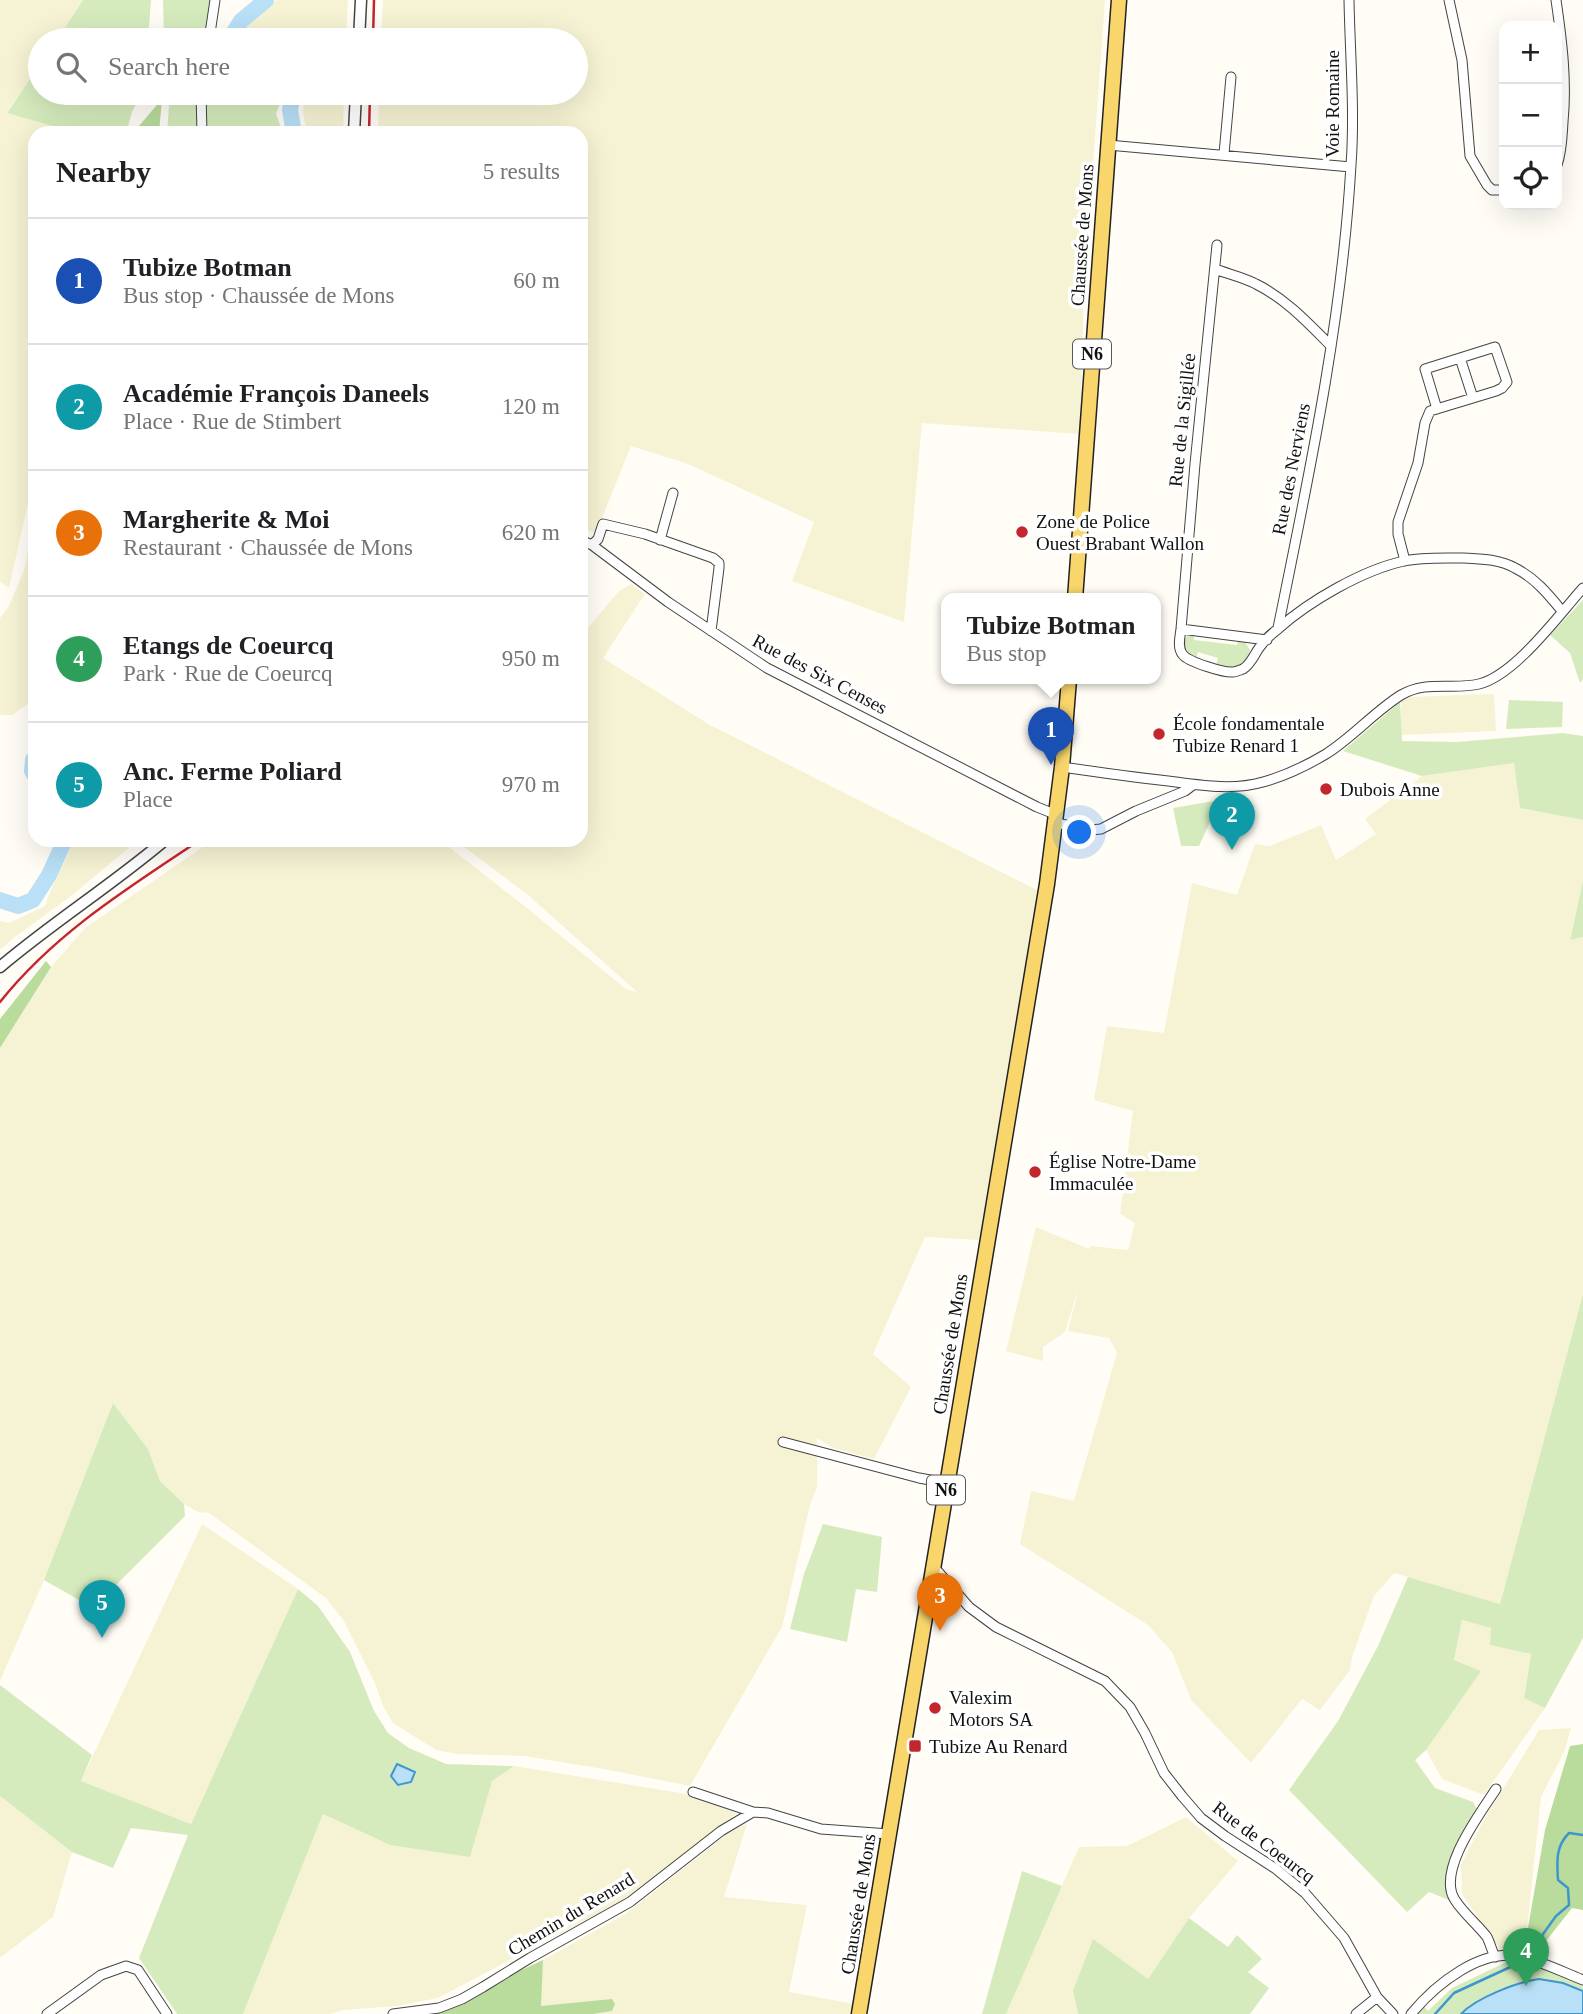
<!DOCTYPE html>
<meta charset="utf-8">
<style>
:root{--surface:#fff;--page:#f2f2f2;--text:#202124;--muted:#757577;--line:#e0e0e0;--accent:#c4262e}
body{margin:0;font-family:"Times New Roman",serif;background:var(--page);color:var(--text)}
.controls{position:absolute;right:21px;top:21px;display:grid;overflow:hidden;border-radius:14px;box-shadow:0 7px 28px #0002}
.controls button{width:63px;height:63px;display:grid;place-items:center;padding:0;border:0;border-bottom:2px solid var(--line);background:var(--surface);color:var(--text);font:35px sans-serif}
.you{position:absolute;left:1080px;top:833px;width:24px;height:24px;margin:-18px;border:5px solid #fff;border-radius:50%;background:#1a73e8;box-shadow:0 0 0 10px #1a73e833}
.badge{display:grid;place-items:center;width:46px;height:46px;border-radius:50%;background:var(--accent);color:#fff;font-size:23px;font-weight:700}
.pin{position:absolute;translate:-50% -58px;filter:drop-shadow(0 2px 4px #0008)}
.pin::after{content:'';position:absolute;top:37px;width:24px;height:21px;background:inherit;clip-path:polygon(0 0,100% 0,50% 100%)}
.popup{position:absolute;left:941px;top:593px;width:220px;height:91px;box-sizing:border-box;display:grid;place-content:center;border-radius:14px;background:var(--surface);filter:drop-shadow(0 2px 5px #0005);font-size:23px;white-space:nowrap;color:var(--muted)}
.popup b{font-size:26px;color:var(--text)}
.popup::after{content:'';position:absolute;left:50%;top:100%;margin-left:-14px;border:14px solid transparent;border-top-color:var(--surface)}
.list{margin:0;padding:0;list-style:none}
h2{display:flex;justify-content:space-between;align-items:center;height:91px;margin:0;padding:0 28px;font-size:30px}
h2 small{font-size:23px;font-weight:400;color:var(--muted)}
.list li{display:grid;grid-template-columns:46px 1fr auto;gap:21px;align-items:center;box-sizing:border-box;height:126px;padding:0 28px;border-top:2px solid var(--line)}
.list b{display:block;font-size:26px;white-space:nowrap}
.list p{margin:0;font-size:23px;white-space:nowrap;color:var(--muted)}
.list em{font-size:23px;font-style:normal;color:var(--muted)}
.icon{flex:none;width:38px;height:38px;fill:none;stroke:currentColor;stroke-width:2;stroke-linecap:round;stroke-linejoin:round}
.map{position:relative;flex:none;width:1583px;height:2014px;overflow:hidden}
.search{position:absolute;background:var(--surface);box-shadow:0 7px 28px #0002;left:28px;top:28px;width:560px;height:77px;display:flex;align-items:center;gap:18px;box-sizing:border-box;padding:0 24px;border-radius:38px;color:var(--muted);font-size:26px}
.panel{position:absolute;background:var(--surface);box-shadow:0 7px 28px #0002;left:28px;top:126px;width:560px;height:721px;border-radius:21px}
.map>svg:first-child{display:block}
.farmland{fill:#f6f3d4}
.green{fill:#d5ebbd}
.forest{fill:#b9dc9c}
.water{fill:#b9e0f7;stroke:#3f96cf;stroke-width:2}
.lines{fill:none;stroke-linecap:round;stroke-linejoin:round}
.stream{stroke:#3f96cf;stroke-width:2.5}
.river{stroke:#b9e0f7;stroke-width:16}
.minor-casing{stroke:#444;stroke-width:11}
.tertiary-casing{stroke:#444;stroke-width:13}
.primary-casing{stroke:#222;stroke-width:17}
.minor{stroke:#fff;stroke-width:9}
.tertiary{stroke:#fff;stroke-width:10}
.primary{stroke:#f9d66b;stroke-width:14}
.rail{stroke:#c4262e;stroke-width:2.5}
.poi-dot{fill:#c4262e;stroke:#fff;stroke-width:2.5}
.labels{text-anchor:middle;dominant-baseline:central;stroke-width:7;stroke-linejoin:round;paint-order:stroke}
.shield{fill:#fff;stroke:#585858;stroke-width:2}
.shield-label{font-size:18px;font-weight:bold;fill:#111}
.street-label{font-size:19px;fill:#111;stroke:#fff}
.poi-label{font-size:19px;fill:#111;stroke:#fff;text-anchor:start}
</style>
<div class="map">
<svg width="1583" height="2014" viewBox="0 0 1583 2014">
<rect width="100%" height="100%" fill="#fffdf5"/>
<!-- farmland -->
<path class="farmland" d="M0 0H83L57 40H40V64L7 112 78 133H35V478L32 485 9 588 0 582Z
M278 0H348L346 40H239L241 32 254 15 269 4Z
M383 0H1105L1084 288 1080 434 922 423 904 622 792 581 814 522 688 464 631 446 596 533 581 528V133H378L379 93H576V40H381Z
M305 93H344L343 133H307L303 112Z
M35 505V699L12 715H0V618L9 606 25 568Z
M631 584 645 594 603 658 710 725 1037 890 979 1240 925 1237 873 1354 911 1387 874 1459 833 1448 817 1438V1487L810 1505 782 1627 690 1786 604 1769 524 1756 458 1754 436 1750 393 1723 383 1706 375 1683 344 1621 326 1598 209 1513 198 1512 184 1504 160 1481 148 1449 113 1403 44 1580 0 1681V1048L51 967 85 928 213 840H440L522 904 626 989 637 992 529 896 455 840H581V636L619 591Z
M1494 694 1496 731 1401 735V701L1410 697Z
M1514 763 1520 808 1583 820V880L1570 939 1583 937V1294L1500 1604 1394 1573 1374 1596 1352 1657 1350 1670 1320 1710 1302 1699 1251 1763 1191 1700 1172 1652 1148 1625 1020 1544 1031 1491 1074 1501 1117 1353 1109 1338 1068 1331 1079 1286 1065 1332 1043 1347V1361L1006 1351 1036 1227 1089 1249 1091 1246 1128 1250 1135 1223 1120 1214 1133 1111 1094 1100 1107 1026 1164 1033 1192 883 1237 895 1255 844 1270 846 1321 825 1336 860 1376 834 1365 819 1422 776Z
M73 840H138L71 896 16 936 0 950V921L9 923 45 906 52 887 69 853Z
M202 1524 298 1589 191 1824 81 1781Z
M1462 1620 1492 1628 1490 1645 1531 1654 1524 1697 1545 1708 1484 1795 1442 1779 1426 1750 1480 1671 1454 1660Z
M1571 1728 1565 1750 1541 1797 1526 1939 1519 1943 1514 1950 1501 1951 1462 1894 1461 1865 1481 1825 1539 1730Z
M514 1766 693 1795 737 1813 620 1902 438 1998 397 2006 343 2010 330 2014H243L323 1814 390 1845Z
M0 1796 72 1852 53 1917 0 1958Z
M1186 1817 1238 1861 1189 1918 1148 1979 1073 1991 1078 2014H1006L1079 1847 1127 1846Z
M747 1824 724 1897 807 1905 789 1992 849 2003 854 2005 852 2014H593L612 2011 540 2006 543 1960 627 1913 731 1831Z"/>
<!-- green -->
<path class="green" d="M83 0H151L148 40H57Z
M163 0H211L206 40H164Z
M40 64V93H142L132 112 126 133H78L7 113Z
M170 93H197L199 133H167Z
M207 93H284L276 114 283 133H208L204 104Z
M1583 600V679L1580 683 1570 653 1550 635Z
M1194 633V640L1237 645 1238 639 1245 642 1250 650C1247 669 1232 669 1216 665L1218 658 1198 652 1196 659C1186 655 1180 647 1186 637Z
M1509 700 1563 702 1562 727 1506 729Z
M1400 702 1402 741 1457 742 1563 733 1583 736V820L1520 808 1514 763 1422 776 1343 751Z
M1220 800 1199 846H1181L1173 808Z
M1583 880V937L1570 940Z
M1583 1294V1638L1545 1708 1524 1698 1531 1654 1490 1645 1491 1628 1462 1620 1454 1660 1481 1671 1426 1750 1415 1760 1435 1788 1473 1802 1477 1809 1454 1848 1446 1877 1449 1900 1429 1892 1407 1912 1289 1790 1338 1721 1378 1646 1408 1577 1500 1604Z
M113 1403 148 1449 160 1481 184 1504 185 1516 93 1608 44 1580Z
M823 1524 882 1537 877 1592 856 1589 847 1642 790 1629 804 1574Z
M298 1589 318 1606 350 1652 374 1711 388 1733 409 1748 446 1764 514 1766 492 1781 470 1857 390 1845 323 1814 243 2014H177L139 1958 188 1835 131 1828 113 1868 72 1852 0 1796V1685L92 1755 81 1781 191 1824Z
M1022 1871 1062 1886 1006 2014H982Z
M1189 1918 1228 1947 1237 1935 1262 1959 1248 1972 1269 1988 1250 2014H1078L1073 1991 1093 1939 1148 1979Z
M1519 1956 1583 1980V2014H1417L1424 2006 1428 2011 1452 1988Z"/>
<!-- forest -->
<path class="forest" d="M162 99 159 133H133Z
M46 961 51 967 0 1048V1019Z
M1583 1744V1910L1572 1908 1542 1946 1526 1939 1545 1830 1570 1746Z
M543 1960 541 2006 612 1999 615 2004 612 2011 593 2014H416L455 2001Z"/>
<!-- water -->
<path class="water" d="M397 1764 415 1772 411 1782 398 1785 391 1776Z
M1539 1979 1563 1983 1583 1991V2014H1461C1476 1998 1517 1982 1539 1979Z"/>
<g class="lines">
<!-- stream -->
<path class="stream" d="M1528 1955 1556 1916 1569 1905 1568 1888 1558 1880C1557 1862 1555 1847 1569 1833L1583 1835
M1435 2014 1454 1993 1519 1963 1523 1960"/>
<!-- river -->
<path class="river" d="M229 40 241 21 266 0
M293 93 290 110 294 133
M35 759 33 760 32 771 35 776
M0 900 18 906 33 900 49 875 65 840"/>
<defs>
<path id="minor" d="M1449 0 1462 60 1470 156 1487 185 1492 190H1504
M1556 0C1562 41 1567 81 1563 122 1562 137 1562 151 1557 165
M209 40 215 0
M201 93 202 133
M1108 145 1351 167
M1224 154 1231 77
M1217 245 1195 464 1181 629C1180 637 1177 648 1183 655 1189 662 1224 673 1233 672 1236 672 1240 670 1243 669 1251 664 1254 655 1259 648 1264 641 1271 634 1278 629 1309 601 1363 570 1404 561 1422 557 1445 558 1463 558 1481 559 1499 559 1515 568 1535 578 1548 594 1562 611
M1215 269C1228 274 1243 277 1256 284 1286 299 1308 323 1331 346
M1460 358 1473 398
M581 540 592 545 668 602 767 668 1037 807 1057 815
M660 540 673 493
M592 545 598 539 603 524 645 534 713 558 719 563V568L711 631
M1405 561 1398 534V522L1418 463 1425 423 1430 411 1496 391 1502 388 1507 382 1495 347 1425 369 1437 409
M1278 628C1309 475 1342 321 1351 165 1355 111 1350 55 1349 0
M1181 629 1267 640
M1062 767C1097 772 1133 777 1168 781 1199 785 1232 791 1263 782 1285 776 1306 766 1326 754 1353 737 1374 712 1401 695 1426 680 1453 690 1479 684 1515 675 1558 616 1583 588
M1056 823 1091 830 1101 829 1136 811 1185 791 1193 785
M783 1442 919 1478 947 1483
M933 1566 969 1607 996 1627 1105 1681 1130 1707 1145 1733 1164 1773 1182 1796 1201 1818 1225 1836 1276 1869 1305 1893 1344 1938 1377 1997 1393 2014
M693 1792 753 1812 768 1813 821 1829 889 1834
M1495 1957C1492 1951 1490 1943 1487 1937 1477 1924 1464 1914 1455 1900 1436 1871 1480 1814 1496 1789
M47 2014 101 1975 126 1966 138 1970 167 2014
M393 2014 439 2008 462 1999 483 1987 530 1958 630 1902 721 1831 753 1812
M1356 2014 1377 1997
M1411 2014C1435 1985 1481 1947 1522 1957 1543 1962 1563 1972 1583 1980"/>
<path id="tertiary" d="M359 40 361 0
M354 133 356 93
M0 967C53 922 112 885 165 840"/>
<path id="primary" d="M1075 599 1119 0
M859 2014 1047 884 1062 767 1069 679"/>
</defs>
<!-- minor casing -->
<use href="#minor" class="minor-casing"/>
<!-- tertiary casing -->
<use href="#tertiary" class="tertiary-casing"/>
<!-- primary casing -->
<use href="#primary" class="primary-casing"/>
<!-- minor -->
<use href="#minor" class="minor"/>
<!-- tertiary -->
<use href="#tertiary" class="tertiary"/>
<!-- primary -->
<use href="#primary" class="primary"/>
<!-- rail -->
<path class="rail" d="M373 40 374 0
M369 133 370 93
M0 1002C55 933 128 888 200 840"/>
</g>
<!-- markers -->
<g class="poi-dot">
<circle cx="1022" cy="532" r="7"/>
<circle cx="1159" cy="734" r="7"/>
<circle cx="1326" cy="789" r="7"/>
<circle cx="1035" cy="1172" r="7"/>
<circle cx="935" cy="1708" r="7"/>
<rect x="908" y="1739" width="14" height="14" rx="3.5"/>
</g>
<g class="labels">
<!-- shield labels -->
<g class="shield">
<rect x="1073" y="339.5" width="38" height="29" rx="5"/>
<rect x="927" y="1475.5" width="38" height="29" rx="5"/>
</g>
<g class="shield-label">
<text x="1092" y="354">N6</text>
<text x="946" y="1490">N6</text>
</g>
<!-- street labels -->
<g class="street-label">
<text transform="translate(1332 104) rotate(-90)">Voie Romaine</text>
<text transform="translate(1082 235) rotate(-86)">Chaussée de Mons</text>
<text transform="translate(1182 420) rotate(-84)">Rue de la Sigillée</text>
<text transform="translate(1291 469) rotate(-79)">Rue des Nerviens</text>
<text transform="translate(820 674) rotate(28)">Rue des Six Censes</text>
<text transform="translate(950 1344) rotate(-81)">Chaussée de Mons</text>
<text transform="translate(1264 1842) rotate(37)">Rue de Coeurcq</text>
<text transform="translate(858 1904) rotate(-81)">Chaussée de Mons</text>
<text transform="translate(571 1914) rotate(-31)">Chemin du Renard</text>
</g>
<!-- poi labels -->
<g class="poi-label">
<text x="1036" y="521">Zone de Police<tspan x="1036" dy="22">Ouest Brabant Wallon</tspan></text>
<text x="1173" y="723">École fondamentale<tspan x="1173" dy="22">Tubize Renard 1</tspan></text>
<text x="1340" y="789">Dubois Anne</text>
<text x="1049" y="1161">Église Notre-Dame<tspan x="1049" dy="22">Immaculée</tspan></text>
<text x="949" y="1697">Valexim<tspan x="949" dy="22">Motors SA</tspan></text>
<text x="929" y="1746">Tubize Au Renard</text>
</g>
</g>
</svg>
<div class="controls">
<button>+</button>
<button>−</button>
<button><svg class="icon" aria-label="locate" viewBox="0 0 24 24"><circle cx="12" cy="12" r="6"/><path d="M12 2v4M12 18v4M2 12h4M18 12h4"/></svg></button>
</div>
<div class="you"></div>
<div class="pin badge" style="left:1051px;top:765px;background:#1a4fb4">1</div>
<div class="popup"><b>Tubize Botman</b>Bus stop</div>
<div class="pin badge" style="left:1232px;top:850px;background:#0f9aa8">2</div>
<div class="pin badge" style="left:940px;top:1631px;background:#e8710a">3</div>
<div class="pin badge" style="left:1526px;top:1986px;background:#2e9e5b">4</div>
<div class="pin badge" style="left:102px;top:1638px;background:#0f9aa8">5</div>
<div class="search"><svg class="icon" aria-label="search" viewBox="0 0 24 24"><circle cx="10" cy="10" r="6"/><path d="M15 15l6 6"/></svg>Search here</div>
<section class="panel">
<h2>Nearby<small>5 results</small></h2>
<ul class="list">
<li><span class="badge" style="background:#1a4fb4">1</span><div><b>Tubize Botman</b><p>Bus stop · Chaussée de Mons</p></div><em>60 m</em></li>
<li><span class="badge" style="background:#0f9aa8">2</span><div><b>Académie François Daneels</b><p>Place · Rue de Stimbert</p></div><em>120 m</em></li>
<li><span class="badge" style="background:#e8710a">3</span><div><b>Margherite &amp; Moi</b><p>Restaurant · Chaussée de Mons</p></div><em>620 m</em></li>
<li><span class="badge" style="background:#2e9e5b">4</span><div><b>Etangs de Coeurcq</b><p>Park · Rue de Coeurcq</p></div><em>950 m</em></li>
<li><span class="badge" style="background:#0f9aa8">5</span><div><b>Anc. Ferme Poliard</b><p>Place</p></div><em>970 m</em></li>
</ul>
</section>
</div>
